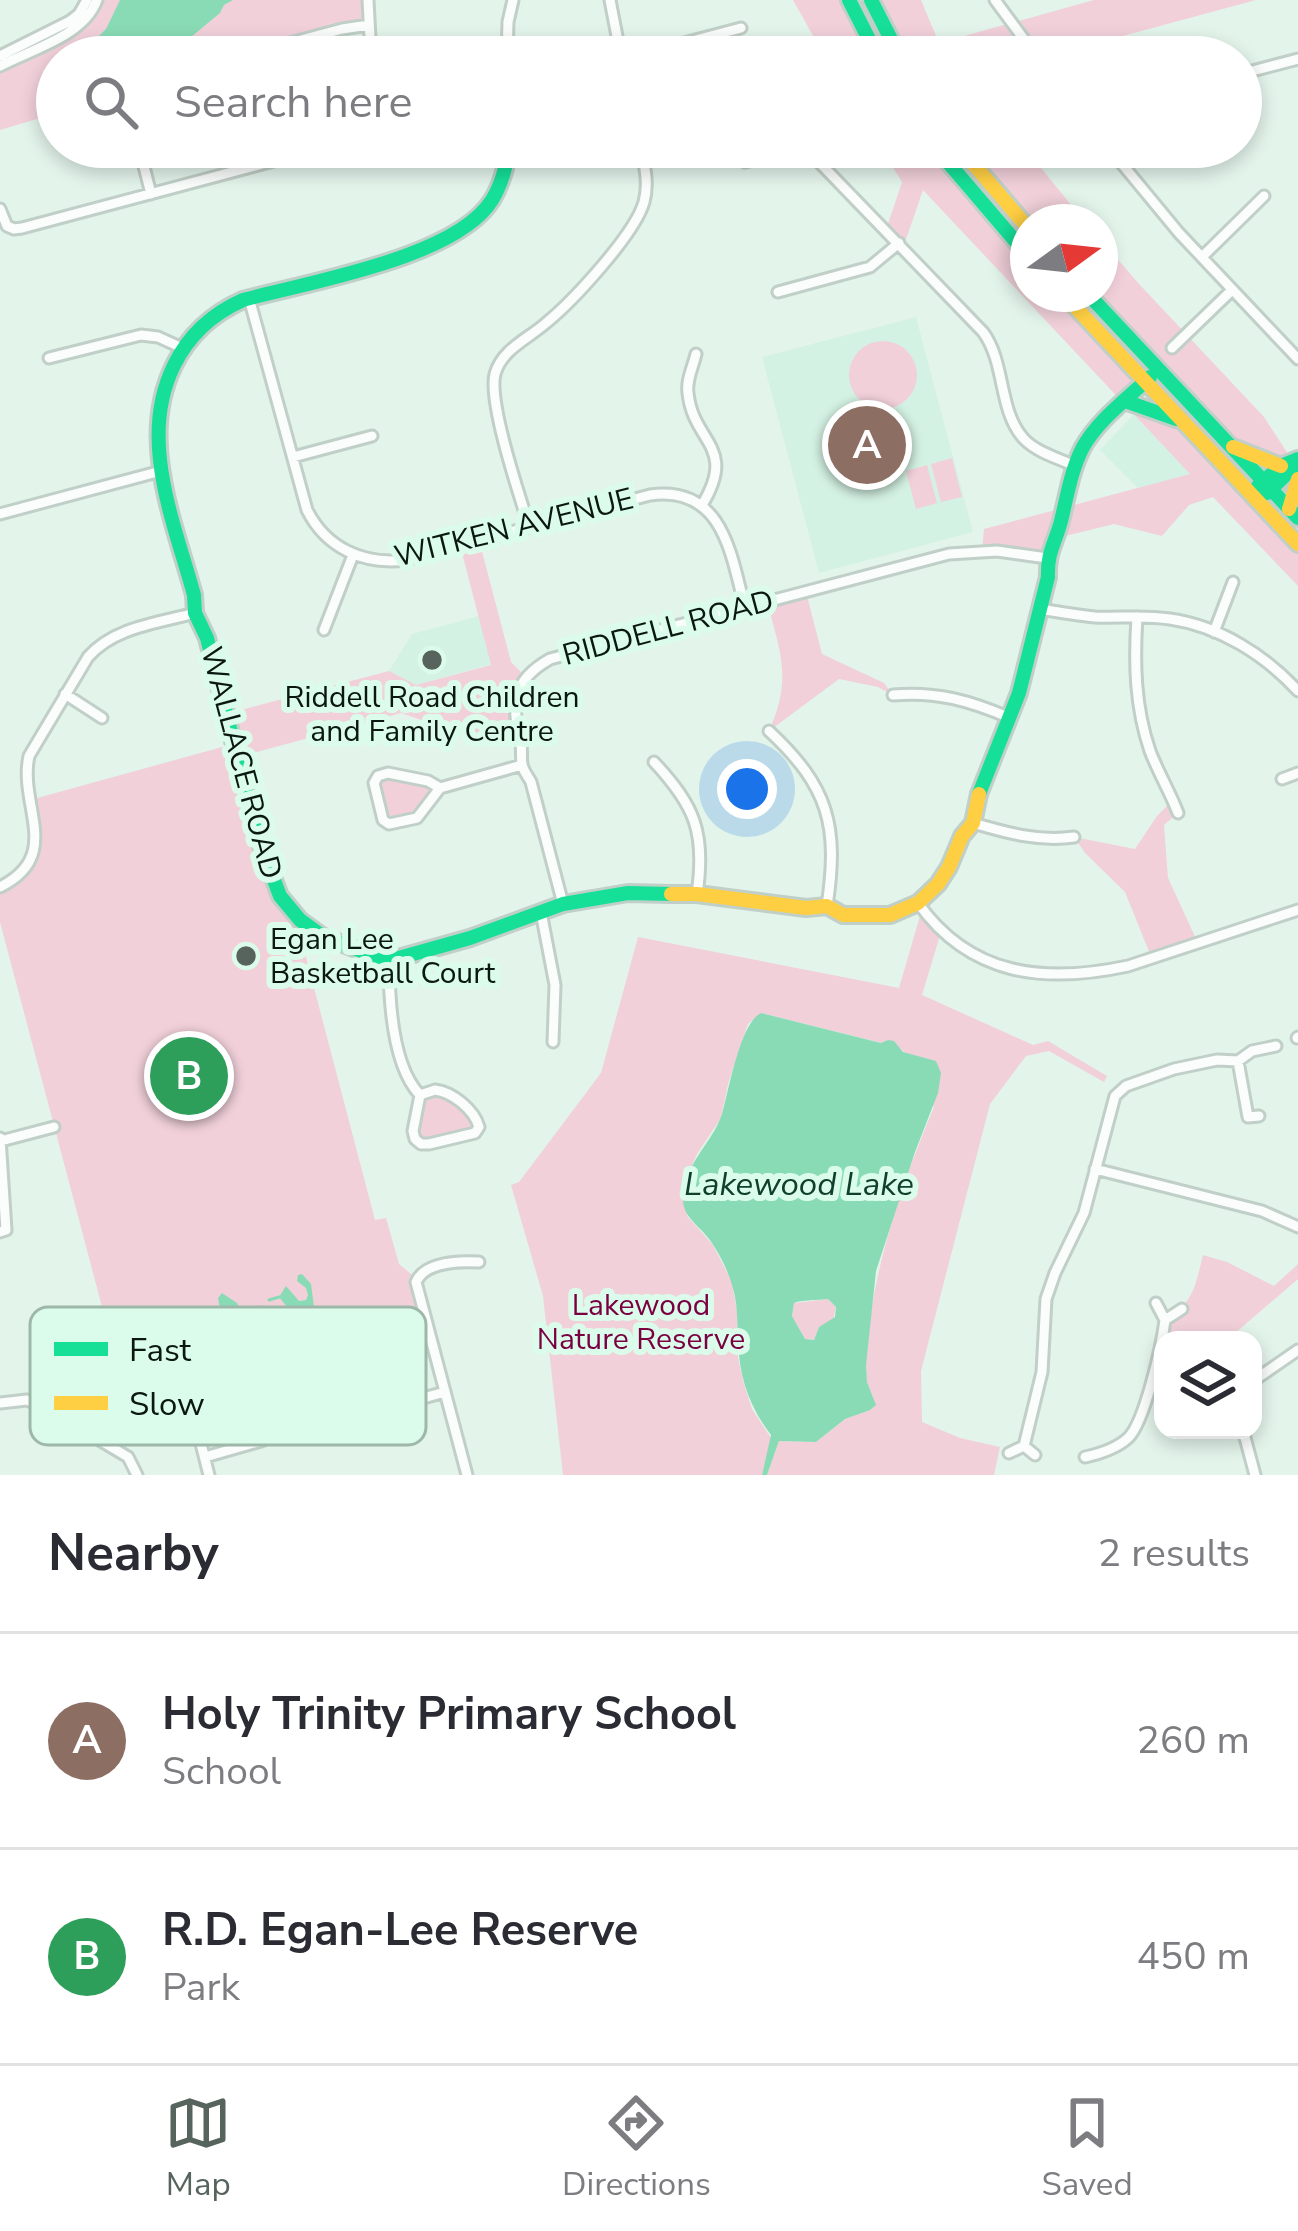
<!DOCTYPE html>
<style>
:root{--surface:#fff;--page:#f7f7f7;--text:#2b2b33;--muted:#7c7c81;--line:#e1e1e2;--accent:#57645d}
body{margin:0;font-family:"Nunito Sans",sans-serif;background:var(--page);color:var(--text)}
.controls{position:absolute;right:36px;bottom:36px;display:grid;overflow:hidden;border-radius:24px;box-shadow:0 6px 18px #0003}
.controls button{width:108px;height:108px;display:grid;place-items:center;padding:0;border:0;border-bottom:3px solid var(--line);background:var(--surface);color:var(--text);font:60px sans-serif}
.compass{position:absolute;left:1010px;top:204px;width:108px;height:108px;border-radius:50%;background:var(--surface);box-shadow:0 6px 18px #0003;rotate:75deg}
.you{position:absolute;left:747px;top:789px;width:42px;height:42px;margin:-30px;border:9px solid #fff;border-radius:50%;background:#1a73e8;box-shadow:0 0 0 18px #1a73e833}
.badge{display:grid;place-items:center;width:78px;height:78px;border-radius:50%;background:var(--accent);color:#fff;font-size:39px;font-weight:700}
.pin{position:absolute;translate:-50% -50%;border:6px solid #fff;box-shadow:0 3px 12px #0006}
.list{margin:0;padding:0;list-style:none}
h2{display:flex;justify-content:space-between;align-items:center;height:156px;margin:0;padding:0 48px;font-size:51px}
h2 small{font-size:39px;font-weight:400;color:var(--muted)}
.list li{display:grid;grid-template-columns:78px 1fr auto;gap:36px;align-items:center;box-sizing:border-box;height:216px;padding:0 48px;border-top:3px solid var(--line)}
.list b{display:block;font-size:45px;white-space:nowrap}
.list p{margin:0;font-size:39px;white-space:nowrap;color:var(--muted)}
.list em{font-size:39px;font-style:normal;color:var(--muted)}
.icon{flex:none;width:66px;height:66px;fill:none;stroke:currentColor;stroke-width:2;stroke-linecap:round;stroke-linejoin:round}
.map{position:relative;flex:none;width:1298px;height:1475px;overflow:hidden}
.search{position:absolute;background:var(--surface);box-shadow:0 6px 18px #0003;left:36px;right:36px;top:36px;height:132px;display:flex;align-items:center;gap:30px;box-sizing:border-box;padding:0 42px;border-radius:66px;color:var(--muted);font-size:45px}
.sheet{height:588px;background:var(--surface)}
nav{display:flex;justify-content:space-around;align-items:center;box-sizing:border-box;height:168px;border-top:3px solid var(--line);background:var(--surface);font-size:33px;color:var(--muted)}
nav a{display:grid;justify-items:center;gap:6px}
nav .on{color:var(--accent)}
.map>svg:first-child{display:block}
.built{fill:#d4f2e3}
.green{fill:#f1d0da}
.water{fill:#89dbb6;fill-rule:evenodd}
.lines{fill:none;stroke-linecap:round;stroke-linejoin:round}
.stream{stroke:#89dbb6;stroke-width:3}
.street-casing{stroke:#c0cfc7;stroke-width:15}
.fast-casing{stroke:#c0cfc7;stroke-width:20}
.slow-casing{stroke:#c0cfc7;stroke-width:20}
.street{stroke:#fbfdfc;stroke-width:9}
.fast{stroke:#16e098;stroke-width:14}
.slow{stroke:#ffcf43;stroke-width:14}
.poi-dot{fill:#57645d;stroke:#dbfcea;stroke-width:4.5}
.labels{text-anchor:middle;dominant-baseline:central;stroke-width:12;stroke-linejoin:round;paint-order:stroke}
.street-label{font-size:30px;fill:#0b1711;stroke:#dbfcea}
.poi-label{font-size:30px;fill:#0b1711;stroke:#dbfcea}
.park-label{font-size:30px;fill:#7a0042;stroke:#dbfcea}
.water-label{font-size:33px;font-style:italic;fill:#10402d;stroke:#dbfcea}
.key{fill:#dbfcea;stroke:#9db7a9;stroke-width:3}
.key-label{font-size:33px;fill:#0b1711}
</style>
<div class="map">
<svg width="1298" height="1475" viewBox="0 0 1298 1475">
<rect width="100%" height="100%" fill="#e3f4eb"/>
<!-- built -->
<path class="built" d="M916 317 973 532 819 573 762 357Z
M1134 414 1191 475 1138 488 1100 450Z
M479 616 492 664 416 685 389 671 412 634Z"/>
<!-- green -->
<path class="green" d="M97 0H368L369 25 238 57H57V113L0 130V66L74 29Z
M793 0H849L878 57H825Z
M871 0H921L939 43 1094 0H1256L1045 57H900Z
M880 147H935L1028 256V294H1063L1145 382 1126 400 1179 420 1298 544V586L1213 497 1189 505 1162 536 1114 524 1057 538 1048 554 982 551 984 529 1190 474 923 190 903 248 886 230 902 182Z
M959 147H1024L1085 222H1028Z
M1100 239 1140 285 1264 417 1292 460 1281 466 1229 445 1088 294H1100Z
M849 375a34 34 0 1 1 68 0a34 34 0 1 1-68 0Z
M952 458 962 497 941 502 931 464Z
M927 465 937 503 916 509 906 471Z
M479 540 511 662 526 677 518 691 517 732 465 735 401 713 238 757 271 876 306 927 302 942 375 1220 386 1218 399 1264 417 1279 426 1322 127 1401 0 922V887L32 856 30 800 233 744 226 714 389 671 416 685 491 665 460 545Z
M806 592 822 654 884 683 893 695 878 687 839 679 769 731C792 680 781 653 767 602Z
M378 776 437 785 417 818 385 822 376 779Z
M1173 800 1178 813 1164 825 1168 878 1198 943 1152 959 1125 892 1085 853 1074 837 1135 849 1157 816Z
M922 909 941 932 922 995 1033 1045 1048 1041 1107 1076 1104 1082 1049 1051 1026 1056 990 1104 921 1371 922 1422 960 1438 1000 1447 994 1475H767L779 1441 816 1442 845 1419 873 1408C876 1396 870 1394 867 1382 865 1370 866 1356 867 1344 875 1262 902 1183 934 1107L903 1051 888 1040 882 1043 761 1013 748 1024 728 1084 721 1118 697 1154 686 1179 687 1216 713 1245 732 1282 737 1312 738 1358 744 1384 752 1409 771 1438 762 1475H563L543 1296 511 1185 519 1182 601 1073 638 937 899 988Z
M441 1090 475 1116 477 1130 428 1144 415 1139 420 1095Z
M1203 1255 1227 1262 1274 1286 1298 1264V1279L1227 1340H1198L1163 1331 1165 1320C1194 1302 1195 1287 1203 1255Z
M828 1299 836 1307 833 1320 819 1327 814 1340 805 1339 792 1316 794 1303Z"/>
<!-- water -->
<path class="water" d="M120 0H233L224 5 220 13 191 37 155 41 137 39 114 57H78L106 29Z
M761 1013 881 1043 888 1040 894 1041 903 1052 936 1061 941 1073 938 1093 915 1152 876 1271 866 1365 867 1382 876 1405 870 1410 845 1419 816 1442 779 1441 767 1475H762L771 1435C749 1406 739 1377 738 1340 737 1322 738 1303 732 1285 728 1271 720 1255 712 1243 702 1227 682 1218 683 1198 684 1163 712 1144 722 1114 729 1090 740 1023 761 1013ZM828 1299 836 1307 835 1317 819 1327 814 1340 805 1339 792 1316 794 1303C799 1300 821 1300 828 1299Z
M302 1274 311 1284 314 1307 308 1311 292 1313 279 1297 286 1286 299 1301 306 1300 308 1295 306 1288 297 1281 298 1275Z
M222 1293 237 1303 247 1323 245 1328 233 1332 223 1326 218 1298Z"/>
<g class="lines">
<!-- stream -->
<path class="stream" d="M269 1300 279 1297
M243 1314 261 1307"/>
<defs>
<path id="street" d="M368 0 371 57
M610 0 621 57
M995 0 1037 57
M0 56 70 21 79 14 87 0
M238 57 342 29 369 25
M507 57 508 22 513 0
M631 57 741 28
M0 66C32 49 84 36 97 0
M1241 74 1298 59
M53 114 57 113
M139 147 151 194
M1108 147 1179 233 1298 359
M745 162 800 149 818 161 983 332C1006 363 998 411 1024 439 1036 452 1060 459 1075 466
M0 209 7 226 14 229 22 228 326 147
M1202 257 1264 196
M778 292 870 267 899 243
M249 298 307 510C326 548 363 565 405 560L650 495C723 485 731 554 745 608
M1172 348 1232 290
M696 354C693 367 686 380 688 393 693 443 738 446 702 505
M49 358 141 335 158 337 180 347
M293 457 372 436
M0 514 161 471
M529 526C519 494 488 402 495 374 502 349 528 339 546 323 573 301 635 234 644 202 649 184 645 165 640 147
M1040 609C1058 612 1076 615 1095 617 1120 618 1145 615 1170 619 1219 626 1265 655 1298 691
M1137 617C1134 663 1135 707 1150 751 1158 772 1170 792 1178 813
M324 630 353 555
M1214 632 1233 582
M65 694 102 718
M893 695C936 691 971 701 1010 718
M769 731C829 787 839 826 827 906
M654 762C695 806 706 833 697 894
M388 773 428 781 440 788 417 818 389 824 383 820 374 783 378 776Z
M1282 779 1298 773
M440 788 522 765
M973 823C1007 833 1039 842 1074 837
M0 887C64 855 18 806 29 756L88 657C114 627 158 623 195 613
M918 903C970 976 1044 984 1128 966L1298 910
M563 904 531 782C528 776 523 771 522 764 521 758 522 751 521 744 511 705 511 681 550 659L949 554 997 551 1047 558
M541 912 555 985 553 1042
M389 960C389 999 392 1066 420 1095
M1297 1038 1298 1037
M1238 1061 1248 1117 1259 1116
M435 1090C452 1092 474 1109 479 1127L475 1133 429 1144H421L415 1139 413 1131 420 1095Z
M0 1138 6 1230 0 1232
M1 1141 54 1127
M1095 1169 1262 1211 1298 1227
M1156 1303 1165 1320 1182 1309
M1253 1381 1298 1350
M0 1403 27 1400 47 1409 128 1457 137 1475
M1243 1430 1255 1475
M199 1436 209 1475
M1024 1446 1042 1372 1046 1299 1055 1273 1084 1213 1115 1096 1126 1086 1174 1069 1217 1060 1238 1061 1252 1051 1276 1046
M1009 1453 1024 1446 1035 1455
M205 1457 261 1441 306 1423 376 1411 445 1392
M1085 1457C1099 1454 1117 1448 1128 1438 1145 1422 1162 1344 1165 1320
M467 1475 416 1282C425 1262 459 1261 479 1262"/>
<path id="fast" d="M849 0 878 57
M871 0 900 57
M510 147C506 165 502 184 492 200 456 258 308 282 243 300 178 329 152 391 160 460 165 506 182 551 194 595L195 613 207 638 257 835 280 896 300 920 322 936 385 960 395 959 470 938 563 904 628 893 671 894
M935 147 1028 256
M1088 294 1298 518
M1125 401 1176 419
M1258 486 1281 466 1298 459
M1267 493 1298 463
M979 794 1019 693 1048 577C1047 552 1055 544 1061 521 1067 497 1071 470 1083 447 1099 419 1127 399 1150 377"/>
<path id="slow" d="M959 147 1028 228
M1063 294 1298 544
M1233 447 1281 466
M1289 509 1298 479
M671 894H697L806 908 827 906 843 915H890L918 903 938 884 949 867 962 836 973 823 979 794"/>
</defs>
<!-- street casing -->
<use href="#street" class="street-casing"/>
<!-- fast casing -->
<use href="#fast" class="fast-casing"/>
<!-- slow casing -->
<use href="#slow" class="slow-casing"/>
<!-- street -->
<use href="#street" class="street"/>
<!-- fast -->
<use href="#fast" class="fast"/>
<!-- slow -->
<use href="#slow" class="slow"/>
</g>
<!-- markers -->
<g class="poi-dot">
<circle cx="432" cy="660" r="12"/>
<circle cx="246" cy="956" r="12"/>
</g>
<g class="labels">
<!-- street labels -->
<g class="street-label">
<text transform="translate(514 528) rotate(-14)">WITKEN AVENUE</text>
<text transform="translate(668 628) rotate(-15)">RIDDELL ROAD</text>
<text transform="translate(241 763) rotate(75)">WALLACE ROAD</text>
</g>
<!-- poi labels -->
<g class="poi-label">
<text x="432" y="697">Riddell Road Children<tspan x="432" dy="34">and Family Centre</tspan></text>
<text x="270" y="939" text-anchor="start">Egan Lee<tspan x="270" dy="34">Basketball Court</tspan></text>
</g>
<!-- park labels -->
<g class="park-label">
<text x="641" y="1305">Lakewood<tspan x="641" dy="34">Nature Reserve</tspan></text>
</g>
<!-- water labels -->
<g class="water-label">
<text x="799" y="1184">Lakewood Lake</text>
</g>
</g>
<!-- legend -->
<rect x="30" y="1307" width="396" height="138" rx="18" class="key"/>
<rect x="54" y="1342" width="54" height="14" fill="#16e098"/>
<rect x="54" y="1396" width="54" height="14" fill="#ffcf43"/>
<g class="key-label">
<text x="129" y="1361">Fast</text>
<text x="129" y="1415">Slow</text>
</g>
</svg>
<div class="controls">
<button><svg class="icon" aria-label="layers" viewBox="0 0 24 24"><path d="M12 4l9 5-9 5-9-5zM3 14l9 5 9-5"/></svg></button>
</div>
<svg class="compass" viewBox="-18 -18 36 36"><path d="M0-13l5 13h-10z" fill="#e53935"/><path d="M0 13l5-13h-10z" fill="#7c7c81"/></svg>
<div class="you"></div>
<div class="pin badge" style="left:867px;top:445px;background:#8d6e63">A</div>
<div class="pin badge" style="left:189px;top:1076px;background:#2e9e5b">B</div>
<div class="search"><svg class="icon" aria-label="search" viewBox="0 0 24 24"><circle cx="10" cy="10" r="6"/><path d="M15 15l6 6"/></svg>Search here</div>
</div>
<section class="sheet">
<h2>Nearby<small>2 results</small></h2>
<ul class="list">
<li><span class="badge" style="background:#8d6e63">A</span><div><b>Holy Trinity Primary School</b><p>School</p></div><em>260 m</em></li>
<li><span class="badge" style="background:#2e9e5b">B</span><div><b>R.D. Egan-Lee Reserve</b><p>Park</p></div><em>450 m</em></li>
</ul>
</section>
<nav>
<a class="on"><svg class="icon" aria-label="map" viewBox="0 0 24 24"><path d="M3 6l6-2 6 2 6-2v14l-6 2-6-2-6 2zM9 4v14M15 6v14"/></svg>Map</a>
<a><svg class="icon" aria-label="directions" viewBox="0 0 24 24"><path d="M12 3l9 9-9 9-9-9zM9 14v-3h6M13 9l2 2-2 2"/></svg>Directions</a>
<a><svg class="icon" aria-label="saved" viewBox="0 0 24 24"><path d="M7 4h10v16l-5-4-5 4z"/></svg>Saved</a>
</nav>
